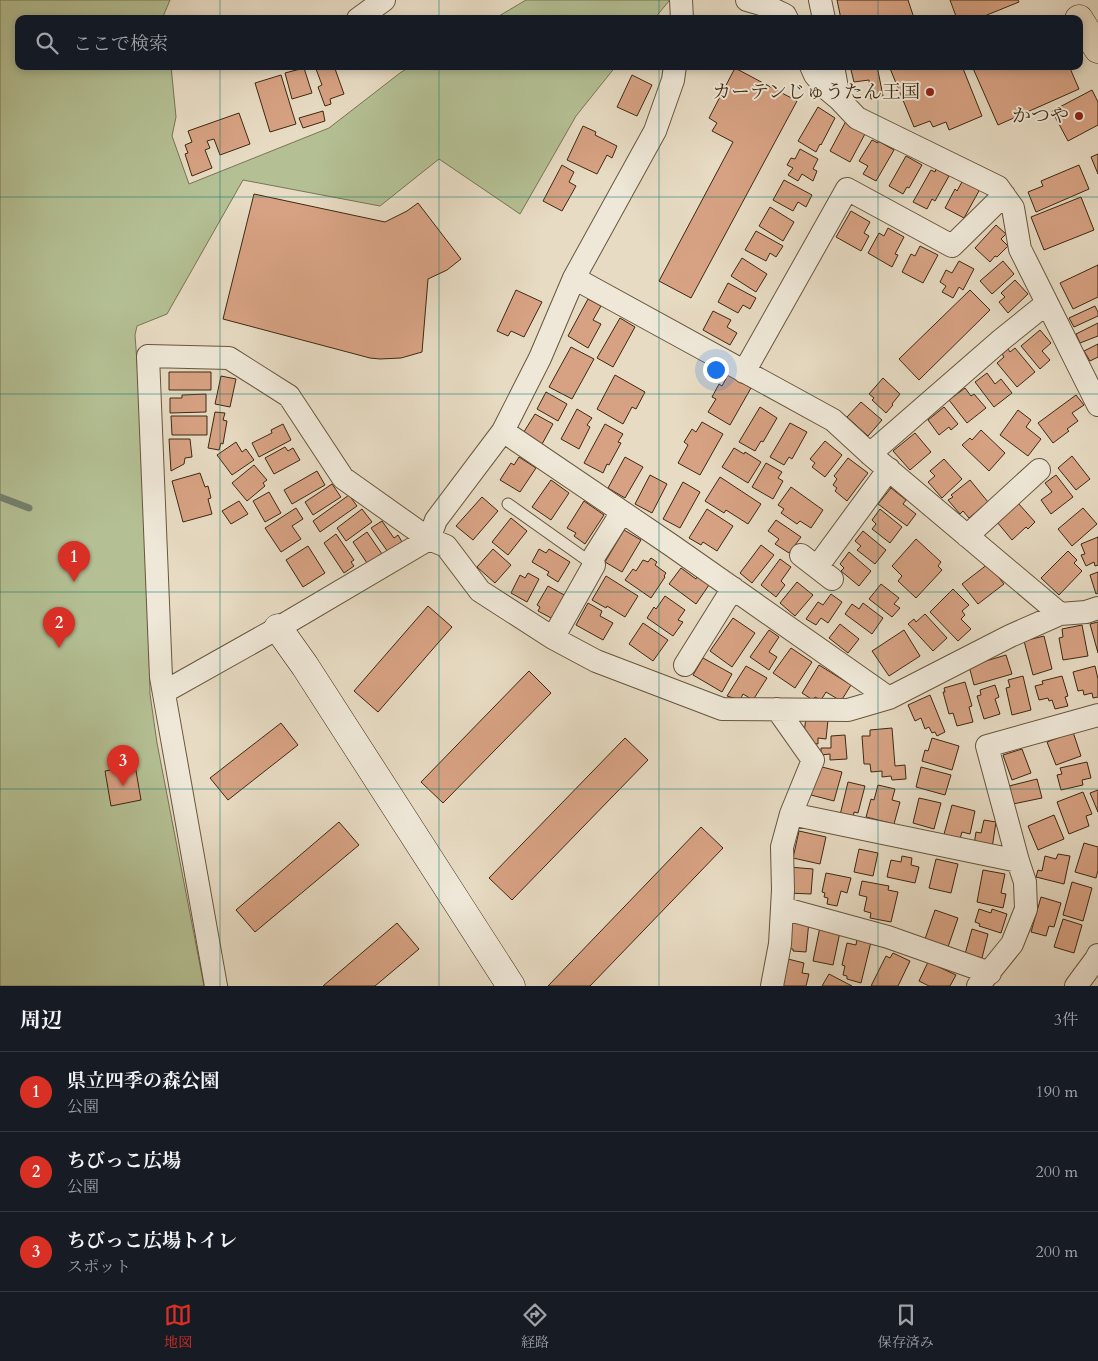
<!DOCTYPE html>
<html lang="ja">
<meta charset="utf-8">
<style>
:root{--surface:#171b24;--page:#242831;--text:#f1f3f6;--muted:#9ea1a6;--line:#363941;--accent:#d93025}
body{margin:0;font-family:Cardo,"Noto Serif JP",serif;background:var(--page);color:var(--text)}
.you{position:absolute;left:715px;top:369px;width:18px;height:18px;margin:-12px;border:4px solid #fff;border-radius:50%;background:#1a73e8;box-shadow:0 0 0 8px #1a73e833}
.badge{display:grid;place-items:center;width:32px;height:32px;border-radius:50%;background:var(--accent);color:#fff;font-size:16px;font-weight:700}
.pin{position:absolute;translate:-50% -41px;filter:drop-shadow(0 1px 2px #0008)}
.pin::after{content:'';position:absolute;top:26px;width:18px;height:15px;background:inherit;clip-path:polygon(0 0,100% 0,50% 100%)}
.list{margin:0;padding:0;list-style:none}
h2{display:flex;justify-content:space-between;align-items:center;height:65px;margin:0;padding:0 20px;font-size:21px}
h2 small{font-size:16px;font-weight:400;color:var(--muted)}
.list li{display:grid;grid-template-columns:32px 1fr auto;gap:15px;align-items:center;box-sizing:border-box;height:80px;padding:0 20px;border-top:1px solid var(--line)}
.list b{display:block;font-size:19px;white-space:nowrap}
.list p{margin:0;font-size:16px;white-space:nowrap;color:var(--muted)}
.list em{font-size:16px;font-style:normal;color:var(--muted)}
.icon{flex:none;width:28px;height:28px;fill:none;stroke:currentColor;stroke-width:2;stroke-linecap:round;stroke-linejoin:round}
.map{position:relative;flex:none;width:1098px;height:986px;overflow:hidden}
.search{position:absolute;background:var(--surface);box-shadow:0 2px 8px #0003;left:15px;right:15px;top:15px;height:55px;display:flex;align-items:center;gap:12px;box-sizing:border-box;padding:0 18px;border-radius:10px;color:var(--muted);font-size:19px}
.sheet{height:305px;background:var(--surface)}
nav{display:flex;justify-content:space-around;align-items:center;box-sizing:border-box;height:70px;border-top:1px solid var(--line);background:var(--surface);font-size:14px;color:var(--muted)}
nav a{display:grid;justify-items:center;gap:2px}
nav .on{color:var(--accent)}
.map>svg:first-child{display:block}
.green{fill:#b4c094;stroke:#797452}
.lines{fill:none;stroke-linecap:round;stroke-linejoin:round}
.stream{stroke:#74816e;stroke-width:7}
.building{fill:#d7a283;stroke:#3e2910}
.lane-casing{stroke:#68563d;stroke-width:13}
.street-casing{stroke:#68563d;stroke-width:24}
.secondary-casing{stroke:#3e2910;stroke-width:29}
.primary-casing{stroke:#3e2910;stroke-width:29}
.lane{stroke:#efe8d8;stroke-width:11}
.street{stroke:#efe8d8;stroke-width:22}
.secondary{stroke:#efe8d8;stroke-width:28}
.primary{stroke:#e7dbc3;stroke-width:28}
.grid{fill:none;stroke:#0f766e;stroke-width:1;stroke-opacity:0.55}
.poi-dot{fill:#8f2418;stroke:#efe8d8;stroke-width:2}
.labels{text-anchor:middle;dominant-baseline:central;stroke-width:4;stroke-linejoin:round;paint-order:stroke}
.poi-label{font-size:19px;fill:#3e2910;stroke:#efe8d8;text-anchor:end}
</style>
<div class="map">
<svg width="1098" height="986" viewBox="0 0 1098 986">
<rect width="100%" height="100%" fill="#e7dbc3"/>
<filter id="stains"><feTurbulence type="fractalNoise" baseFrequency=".004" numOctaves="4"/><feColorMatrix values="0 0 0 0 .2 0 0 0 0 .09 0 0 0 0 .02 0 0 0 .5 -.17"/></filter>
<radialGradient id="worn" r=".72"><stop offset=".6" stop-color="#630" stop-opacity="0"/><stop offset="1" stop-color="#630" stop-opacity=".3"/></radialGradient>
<!-- green -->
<path class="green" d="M0 0H170L162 19H19V66H171L176 117 172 136 189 184 329 128 400 73 411 66H616L576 116 520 214 439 159 380 206 243 180 167 314 137 326 135 335 145 471 150 694 157 743 204 986H0Z
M526 0H669V1L654 19H494Z"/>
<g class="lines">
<!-- stream -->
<path class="stream" d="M0 497 29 508"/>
</g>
<!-- building -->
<path class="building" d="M837 0H908L914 18 911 19H841Z
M950 0H1018L1019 2 977 19H957Z
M325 66H334L344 94 330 99 331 104 325 106 318 87 322 85 316 69Z
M850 66H877L883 96 871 99 869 80 854 82Z
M889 66H962L982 116 949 130 946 122 933 127 930 121 914 127Z
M972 66H1069L1079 89 998 125Z
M304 68 312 93 292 99 285 73Z
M735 68 797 101 691 298 659 281 733 142 712 131 717 123 709 118Z
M281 75 296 124 270 132 255 83Z
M632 75 652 85 637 116 617 107Z
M1092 90 1098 102V125L1068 141 1052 111Z
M818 107 835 118 821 145 820 144 816 152 798 141Z
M323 111 325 121 303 128 299 118Z
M239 113 250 144 220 155 214 139 207 141 210 148 205 150 212 168 192 176 185 154 188 153 185 145 192 142 188 131Z
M846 121 866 132 850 162 830 151Z
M583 126 596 132 595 135 617 146 612 158 607 155 597 174 567 160Z
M872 140 878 143V141L894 150 876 181 863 174 868 166 859 161Z
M800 149 818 159 813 169 817 171 813 181 802 174 798 181 788 175 793 168 787 165 791 158 795 159Z
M1098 154V174L1091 157Z
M906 156 922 165 909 188 907 187 903 194 889 186Z
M562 165 574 172 569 182 576 186 562 211 543 201Z
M1079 165 1089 189 1036 212 1028 192 1043 186 1041 181Z
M936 169 949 176 935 201 932 199 927 209 913 202 931 170 935 172Z
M784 180 812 195 806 207 798 202 793 211 773 200Z
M963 180 980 189 964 218 945 208 955 189 957 191Z
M254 194 385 222 407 211 418 203 461 259 447 270 428 279 422 352 401 358 380 359 370 358 223 319Z
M1081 197 1094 230 1044 250 1031 217Z
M770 207 794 222 783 241 759 226Z
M851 211 870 222 864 233 869 236 861 251 836 237Z
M996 225 1006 234 1001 239 1008 246 997 257 995 256 990 262 975 248Z
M888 228 904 237 895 254 898 255 892 267 868 253 879 233 884 236Z
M756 231 783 246 776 257 770 253 766 261 745 250Z
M920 246 938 255 923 283 902 272 911 254 915 256Z
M742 258 767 274 756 292 731 276Z
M959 261 974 269 963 290 959 287 953 298 942 292 946 286 940 282 946 270 952 273Z
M1003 261 1014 274 992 294 980 281Z
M1098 265V297L1073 309 1060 283Z
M1015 280 1028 294 1008 313 999 302 1005 297 1001 293Z
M728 283 756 298 750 309 743 305 738 313 718 302Z
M516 290 542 302 524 337 511 331 508 336 497 331Z
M970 290 990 310 919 380 899 359Z
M588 299 601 306 593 320 601 324 588 348 568 336Z
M1095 306 1098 312V316L1074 327 1069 318Z
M713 311 731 320 727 327 737 333 730 345 703 330Z
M620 318 635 327 613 367 597 358Z
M1098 323V336L1080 343 1076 334Z
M1040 330 1051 343 1042 351 1050 360 1040 369 1021 346Z
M1098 344V357L1090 361 1084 351Z
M571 347 594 359 572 399 549 387Z
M1015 348 1035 372 1017 387 997 363 1004 357 1002 354 1008 349 1010 352Z
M169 372H211V390H169Z
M987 373 995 384 1001 379 1012 393 994 407 975 382Z
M615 375 645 392 636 409 632 407 623 424 597 409Z
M728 375 751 388 730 425 708 412 716 399 712 397 719 384 722 386Z
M221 376 236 379 230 407 215 404Z
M883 378 900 394 892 404 893 405 886 413 872 400 874 398 869 394Z
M965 388 971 396 974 394 986 408 967 423 949 400Z
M546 392 567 404 558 421 537 409Z
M206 394V412L170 413V398H182V395Z
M1076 395 1084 405 1072 413 1078 421 1067 429 1069 431 1053 443 1038 423Z
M861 402 882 420 868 436 847 417Z
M760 407 777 418 763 442 761 441 755 451 739 442Z
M944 407 958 424 951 430 949 427 939 435 928 420Z
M577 409 592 418 587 425 590 427 579 449 561 439Z
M1018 410 1031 420 1026 427 1041 439 1028 456 1000 435Z
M215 412 225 413 223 420 227 421 223 444 221 443 219 450 208 448Z
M535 414 553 424 541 446 522 435Z
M171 416H207V435H172Z
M702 422 723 434 700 475 678 463 688 445 684 442 692 429 696 432Z
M790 423 807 432 792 459 789 457 784 465 770 457Z
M283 424 291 440 259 457 252 443 272 433 271 430Z
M605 424 623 434 618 442 621 443 609 465 607 464 603 473 584 463Z
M981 430 1005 453 989 471 962 445 970 438 972 440Z
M915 433 931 452 910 470 893 451Z
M169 439H190L192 457 185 458 184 464 171 471Z
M825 441 842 455 825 477 812 467 815 463 810 459Z
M236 442 242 452 246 449 254 460 232 475 217 455Z
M285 447 288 451 293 448 300 460 274 474 265 458Z
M734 448 744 454 745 452 761 462 748 483 722 467Z
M1072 456 1090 479 1076 490 1058 468Z
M519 457 536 468 520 492 500 480 511 463 514 465Z
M625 457 643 467 625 498 608 488Z
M848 458 868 473 847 501 835 491 837 488 833 485 837 479 834 476Z
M944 459 962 479 942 498 928 482 935 476 930 471Z
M766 463 782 472 778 478 783 481 773 499 752 487Z
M254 465 267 480 263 483 265 486 247 501 232 483Z
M317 471 325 485 292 504 284 490Z
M200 473 205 487 208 486 211 498 208 499 212 514 183 522 172 481Z
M650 475 667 484 652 513 635 504Z
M1056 475 1073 497 1051 514 1041 500 1052 492 1045 483Z
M720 477 761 504 748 524 726 510 724 513 705 501Z
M551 480 569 493 551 520 532 507Z
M970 480 988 502 969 518 963 511 960 514 948 500 953 497 951 495Z
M683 482 700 492 680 528 663 519Z
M332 484 341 497 313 515 305 502Z
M791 487 823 510 811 528 800 521 797 524 781 513 784 509 778 505Z
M891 488 906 500 903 504 916 514 907 526 878 504Z
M269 492 281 513 265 522 253 501Z
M349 495 357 506 320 532 313 521Z
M482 497 498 511 473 540 456 526Z
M239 501 248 514 231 524 222 511Z
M584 501 604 515 585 544 574 536 576 533 567 528Z
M1018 503 1035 522 1028 529 1026 527 1012 540 997 522Z
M296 508 303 519 292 526 301 539 281 552 265 528Z
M1083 508 1097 524 1072 546 1058 529Z
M362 509 372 522 346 541 337 528Z
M707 509 733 526 717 551 703 542 701 545 689 538Z
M880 509 902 527 890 543 872 529 876 524 872 520Z
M511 518 527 531 508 555 492 542Z
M776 520 801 537 789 553 775 544 779 539 768 531Z
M382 521 394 538 398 535 402 542 388 552 371 528Z
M624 530 641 540 622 572 605 562Z
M863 531 886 550 875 564 857 550 861 546 855 541Z
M367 532 382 554 367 563 353 542Z
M336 534 354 560 351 562 354 566 344 573 324 543Z
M1098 537V565L1095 566 1094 562 1086 566 1081 555 1085 554 1081 544Z
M916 539 941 562 938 566 942 570 916 598 898 581 902 576 892 566Z
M761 545 774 555 752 583 740 573Z
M308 546 325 573 303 587 286 560Z
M493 549 511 565 495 583 477 567Z
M539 549 546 553 549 549 570 562 558 582 547 575 549 572 532 562Z
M1068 551 1077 560 1074 563 1082 571 1059 595 1041 578Z
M849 552 871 571 859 586 841 571 844 568 840 564Z
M651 558 657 562 655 565 666 573 664 576 665 577 651 598 625 580 633 569 636 571 643 560 648 562Z
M780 559 791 567 781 581 785 585 776 597 761 585Z
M988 564 1004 584 978 604 962 584Z
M681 568 696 579 697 576 709 585 696 604 669 584Z
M1098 572V593L1096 594 1090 575Z
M528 573 539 579 527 602 511 593 520 575 525 578Z
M606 576 638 596 625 617 607 606 606 608 592 600Z
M797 582 813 595 795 616 780 603Z
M881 584 899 598 894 604 900 608 892 617 869 599Z
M548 586 566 596 553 619 538 611 540 607 537 605Z
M953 589 969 605 962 611 965 615 961 619 971 629 958 641 930 612Z
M831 594 842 602 828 623 821 618 816 625 806 619 818 602 823 605Z
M665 596 685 610 678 620 683 622 673 636 647 618 654 607 656 609Z
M588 603 602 611 600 616 613 623 603 640 576 625Z
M863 603 883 618 872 634 845 614 852 604 859 609Z
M428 606 452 627 378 712 354 691Z
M925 614 947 638 933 651 908 624 914 619 916 622Z
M733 618 755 633 732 667 710 651Z
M1098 622V653L1090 624Z
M643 623 668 640 653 661 629 644Z
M840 624 859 639 848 653 829 638Z
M1082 625 1088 656 1063 660 1059 638 1063 637 1062 629Z
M769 630 779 637 769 652 777 657 769 670 750 657Z
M904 630 920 656 889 676 872 651Z
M1044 636 1052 669 1033 675 1024 641Z
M791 648 812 662 795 688 773 673Z
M1006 655 1012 674 974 685 969 666Z
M703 658 732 674 722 692 693 675Z
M819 665 851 685 841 701 826 692 821 700 815 697 813 700 802 693Z
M746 666 767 678 753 700 743 694 740 700 727 696Z
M1095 666 1098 679V697L1093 698 1092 693 1084 695 1083 690 1078 691 1073 672Z
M529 671 551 693 443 803 421 782Z
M1023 676 1031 710 1012 715 1006 688 1010 687 1008 680Z
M1062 676 1068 696 1065 697 1068 706 1055 709 1052 700 1049 701 1048 698 1039 700 1035 686 1043 684 1042 681Z
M965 682 972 706 969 707 973 722 957 726 953 713 949 714 943 692H945L944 688Z
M995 685 999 697 995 699 1000 714 984 719 977 696 981 695 980 690Z
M930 695 945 732 937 736 935 732 932 733 929 727 925 729 921 718 915 721 908 705Z
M806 717 828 720 826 739 818 738V744L803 742Z
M281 723 298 745 228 800 210 778Z
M892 728 895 766 905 765 906 779 892 780 891 776 882 777V771L871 772 870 764H864L862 736H870V730Z
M1073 732 1081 756 1056 765 1047 742Z
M845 735 847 759 830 760V754L821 755V748H831V736Z
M625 738 648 760 512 900 489 878Z
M932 738 959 746 952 770 922 761 925 750 928 751Z
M1022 749 1031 773 1012 780 1003 755Z
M1087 762 1091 778 1082 780 1083 785 1061 790 1057 775 1062 774 1060 768Z
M135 765 141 800 111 806 105 771Z
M818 766 842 772 834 801 811 795Z
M921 767 951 775 945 795 916 787Z
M1037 779 1042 798 1013 804 1009 786Z
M848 782 865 786 858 813 854 812 853 818 840 815Z
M878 785 895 789 892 800 900 802 894 824 866 817 871 799 874 800Z
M1098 790V812L1090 793Z
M1083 792 1092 814 1086 816 1089 826 1069 834 1057 802Z
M919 798 941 803 934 829 913 823Z
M952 805 975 811 970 834 962 832 959 842 943 838Z
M1054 815 1064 839 1038 850 1028 826Z
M984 820 996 822 992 848 974 845 976 832 981 833Z
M339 822 359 845 255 932 236 910Z
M701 827 723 848 590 986H548Z
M799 831 826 837 820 864 793 858Z
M1084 843 1098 847V870L1096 878 1075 872Z
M859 849 878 853 873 876 854 872Z
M1058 854 1070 856 1064 884 1036 877 1038 870 1042 871 1045 856 1056 859Z
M902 856 912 858 911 865 919 867 915 883 887 877 891 860 901 862Z
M936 859 958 864 951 893 929 888Z
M789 867 813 869 811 894 788 893Z
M983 870 1005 874 1001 893 1006 894 1003 908 977 902Z
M826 873 851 878 847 893 841 891 837 906 827 904 828 898 824 897 825 893 822 892Z
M862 881 889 886 888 890 898 892 891 922 870 918 871 913 864 911 867 897 859 895Z
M1072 882 1092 888 1083 921 1063 915Z
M1041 897 1061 903 1054 927 1049 926 1046 936 1031 932Z
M979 909 991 913 992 909 1007 914 1001 933 979 926 980 924 975 922Z
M935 910 958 918 948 947 925 939Z
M1063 919 1082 925 1074 953 1054 947Z
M809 921 806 952 793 951V949L785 948 788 922Z
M397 923 419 949 375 986H323Z
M820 927 840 932 833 965 813 961Z
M972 929 988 934 982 958 965 954Z
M857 939 871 942 861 983 847 979V976L843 975 845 966 842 965 847 943 856 945Z
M893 953 910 961 898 986H871L886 956 890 958Z
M788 959 804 963 802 973 809 974 806 986H783Z
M928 962 956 975 950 986H929L919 981Z
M829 974 852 986H822Z"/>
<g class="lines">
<defs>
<path id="lane" d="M508 504 594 565"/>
<path id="street" d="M681 0 682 19
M747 0 764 5 785 15 787 19
M820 0 824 19
M358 19 384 0
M811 66 815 75 827 89 839 99 857 118 998 187 1013 208 1020 249 1098 405
M833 66 839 99
M574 278 833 420 870 454 1060 614 1086 612 1098 608
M744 372 847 189 952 246 1004 195
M503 431 671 545 889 698
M870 454 1001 340 1047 303
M967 536 1039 470
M801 555 832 579
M817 567 889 469
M553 638 594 565 593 558 622 512
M685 665 733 588
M164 692 278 628 429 539 436 520 503 431 540 358 574 278 655 131 673 80 675 66
M791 814 1018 861
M782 908 888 937 990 973
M216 986 161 677 148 356 229 358 289 396 343 478 429 539 446 546 480 591 553 638 596 661 722 709 848 710 889 698 1010 636 1060 614
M772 986 780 944 783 890 782 847 791 814 813 760 777 709
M978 986 1012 944 1026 909 1025 882 1018 861 987 746 1098 715
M1076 986 1096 959 1098 955"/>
<path id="secondary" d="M278 628 305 666 511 986"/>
<path id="primary" d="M1079 19 1098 49"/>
</defs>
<!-- lane casing -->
<use href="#lane" class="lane-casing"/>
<!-- street casing -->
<use href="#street" class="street-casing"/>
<!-- secondary casing -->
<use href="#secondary" class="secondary-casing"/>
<!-- primary casing -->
<use href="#primary" class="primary-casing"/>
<!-- lane -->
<use href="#lane" class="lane"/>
<!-- street -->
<use href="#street" class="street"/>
<!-- secondary -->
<use href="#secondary" class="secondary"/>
<!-- primary -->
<use href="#primary" class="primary"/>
</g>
<!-- grid -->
<path class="grid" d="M220 0V19M439 0V19M659 0V19M878 0V19M220 66V986M439 66V986M659 66V986M878 66V986M0 197H1098M0 394H1098M0 592H1098M0 789H1098"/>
<!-- markers -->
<g class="poi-dot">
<circle cx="930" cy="92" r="5"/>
<circle cx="1079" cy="116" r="5"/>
</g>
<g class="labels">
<!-- poi labels -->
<g class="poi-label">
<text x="920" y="92">カーテンじゅうたん王国</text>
<text x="1069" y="116">かつや</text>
</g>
</g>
<rect width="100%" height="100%" filter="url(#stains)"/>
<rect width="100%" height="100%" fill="url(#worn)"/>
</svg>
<div class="you"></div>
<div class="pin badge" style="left:74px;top:582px">1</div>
<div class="pin badge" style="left:59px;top:648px">2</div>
<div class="pin badge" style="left:123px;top:786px">3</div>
<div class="search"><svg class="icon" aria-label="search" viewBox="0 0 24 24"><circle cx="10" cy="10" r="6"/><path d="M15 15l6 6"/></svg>ここで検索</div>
</div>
<section class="sheet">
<h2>周辺<small>3件</small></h2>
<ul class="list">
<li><span class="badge">1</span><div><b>県立四季の森公園</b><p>公園</p></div><em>190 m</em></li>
<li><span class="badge">2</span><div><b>ちびっこ広場</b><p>公園</p></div><em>200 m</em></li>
<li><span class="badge">3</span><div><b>ちびっこ広場トイレ</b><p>スポット</p></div><em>200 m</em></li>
</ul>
</section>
<nav>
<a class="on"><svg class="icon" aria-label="map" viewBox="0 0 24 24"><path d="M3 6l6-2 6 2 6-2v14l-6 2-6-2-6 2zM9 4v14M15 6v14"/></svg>地図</a>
<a><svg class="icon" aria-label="directions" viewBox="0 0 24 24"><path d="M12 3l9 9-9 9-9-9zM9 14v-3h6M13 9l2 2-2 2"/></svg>経路</a>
<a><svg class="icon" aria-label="saved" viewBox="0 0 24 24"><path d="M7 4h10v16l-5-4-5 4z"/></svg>保存済み</a>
</nav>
